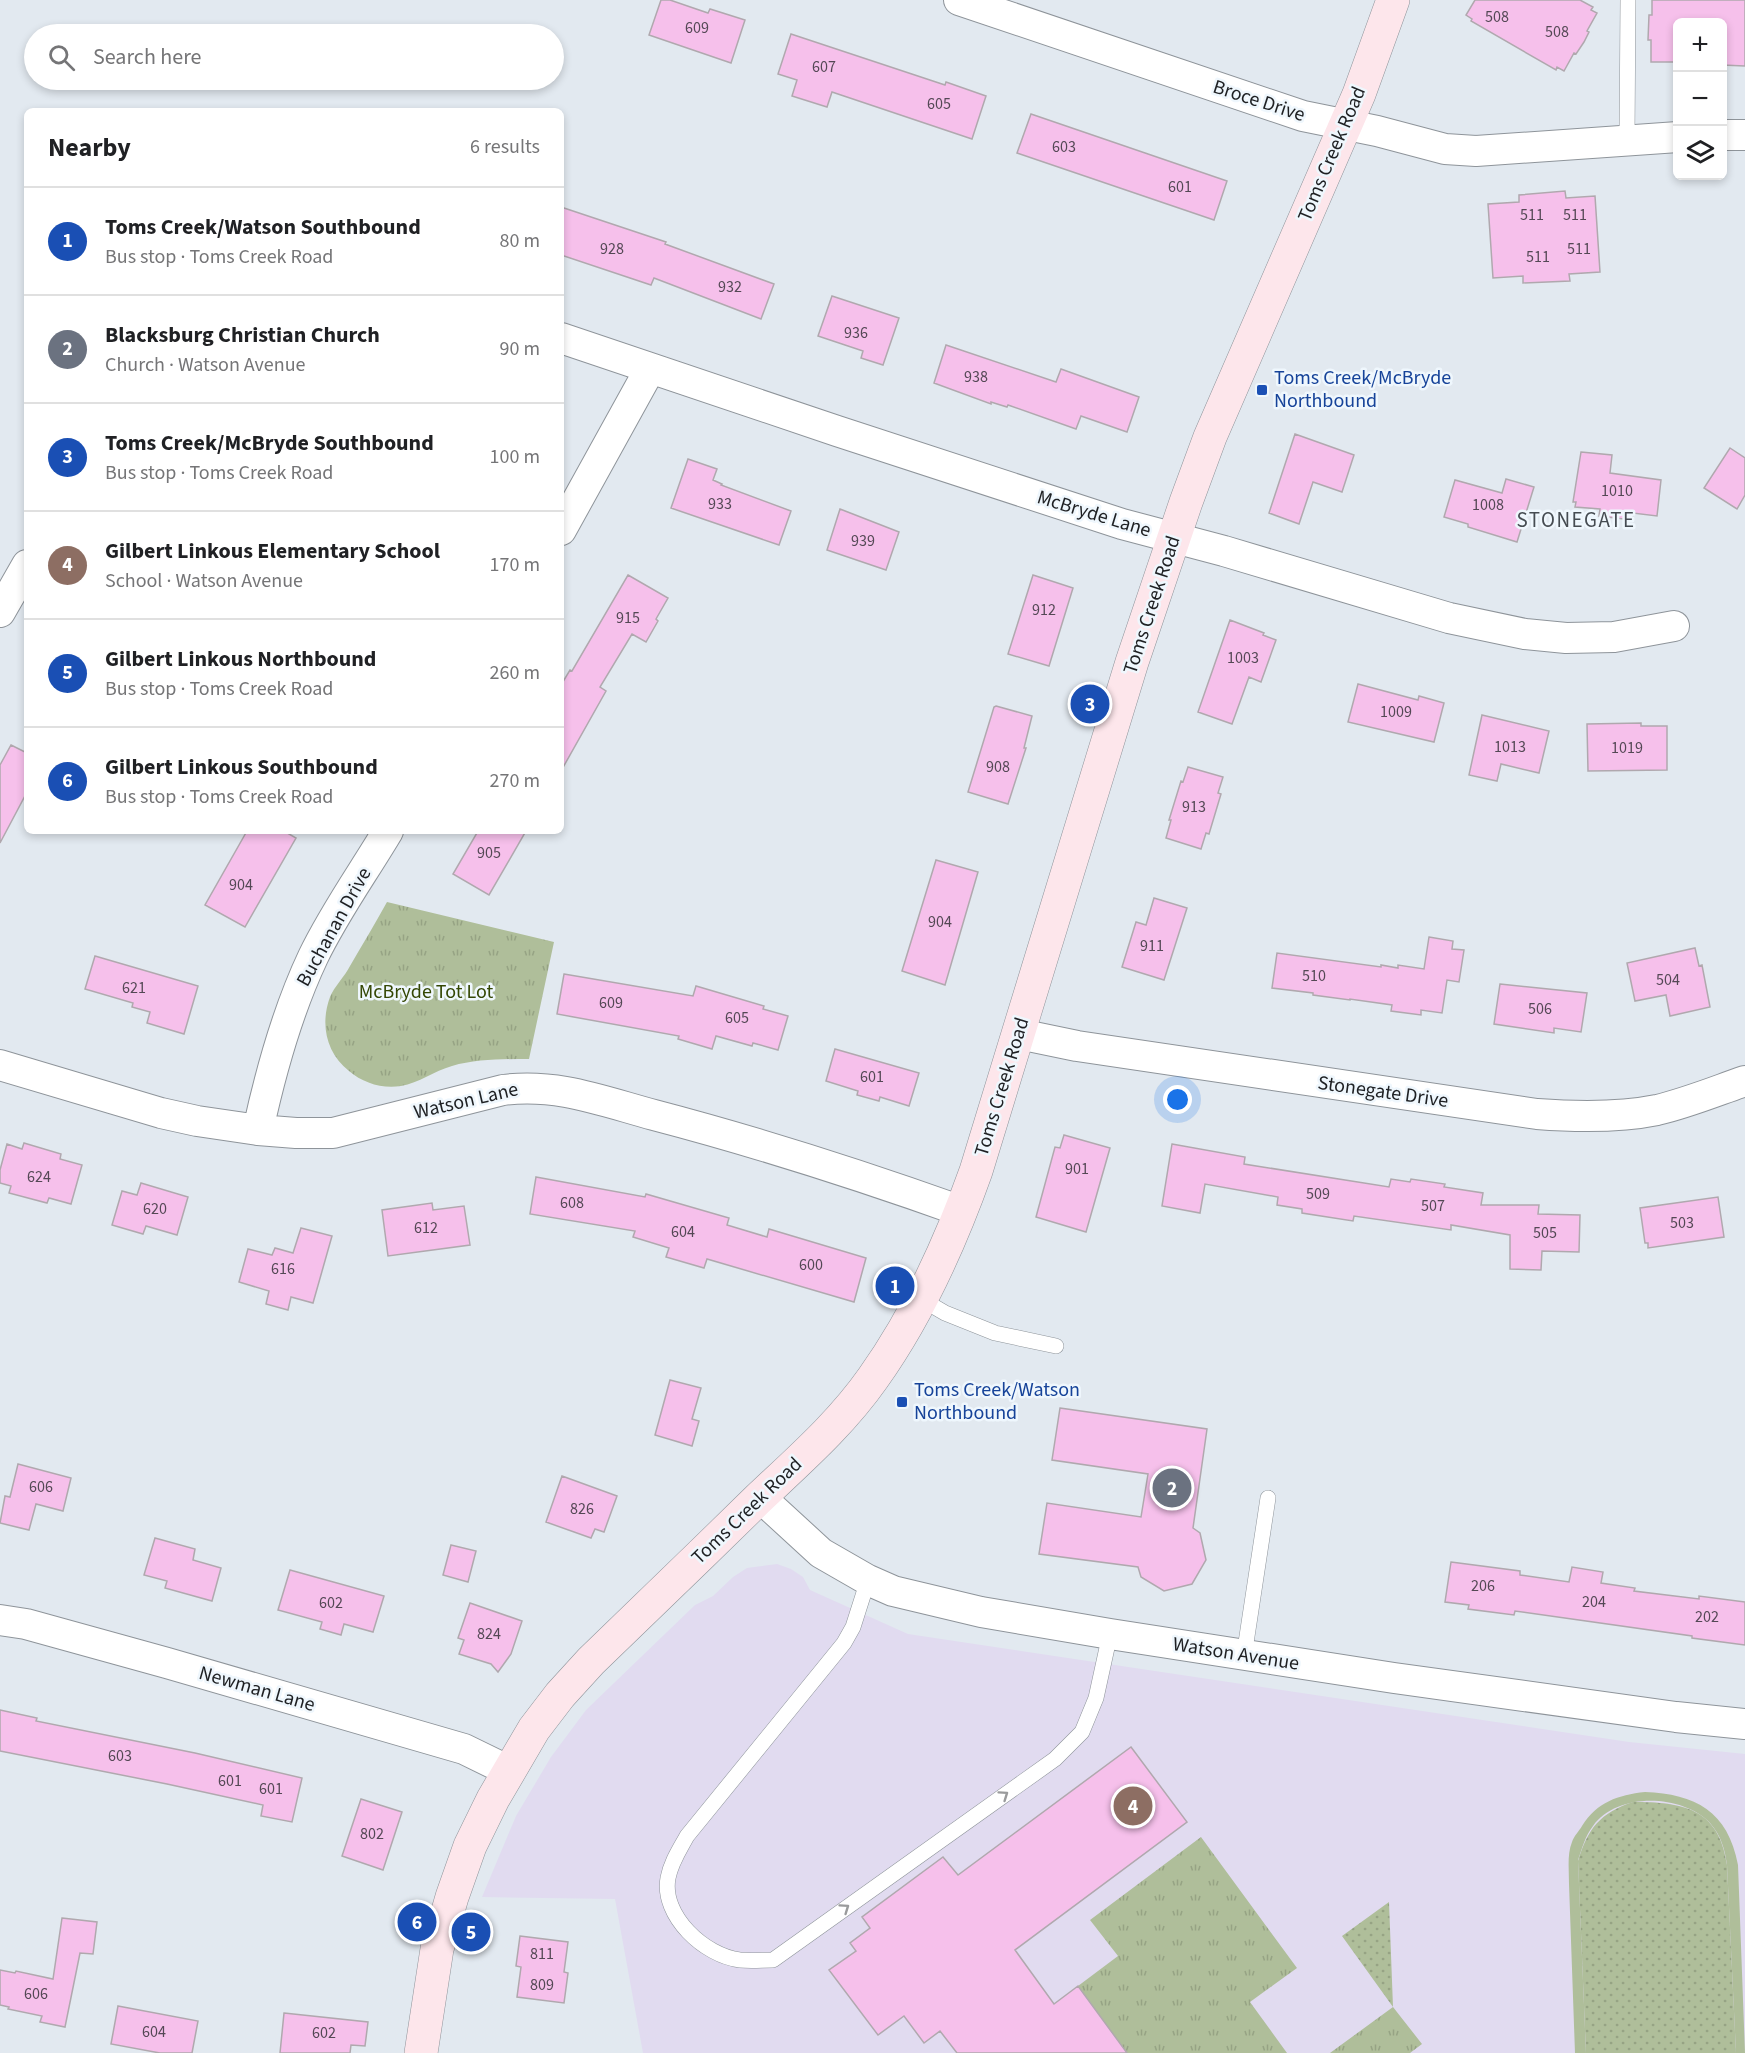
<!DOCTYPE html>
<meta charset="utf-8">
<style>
:root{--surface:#fff;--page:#f2f2f2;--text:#202124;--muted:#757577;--line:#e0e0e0;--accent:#7c3aed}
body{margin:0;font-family:"Source Sans 3",sans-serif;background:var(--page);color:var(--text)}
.controls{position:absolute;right:18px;top:18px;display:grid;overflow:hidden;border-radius:9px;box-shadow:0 3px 9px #0003}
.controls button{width:54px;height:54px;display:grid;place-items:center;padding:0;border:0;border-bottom:2px solid var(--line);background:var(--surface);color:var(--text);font:30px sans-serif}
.you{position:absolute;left:1178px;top:1100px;width:21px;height:21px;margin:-15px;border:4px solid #fff;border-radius:50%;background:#1a73e8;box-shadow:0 0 0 9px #1a73e833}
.badge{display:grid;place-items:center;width:39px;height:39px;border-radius:50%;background:var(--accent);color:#fff;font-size:20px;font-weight:700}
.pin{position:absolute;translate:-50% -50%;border:3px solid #fff;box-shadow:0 2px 6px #0006}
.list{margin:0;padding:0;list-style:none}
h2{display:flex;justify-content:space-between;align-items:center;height:78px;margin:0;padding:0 24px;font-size:26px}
h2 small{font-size:20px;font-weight:400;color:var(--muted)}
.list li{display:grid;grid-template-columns:39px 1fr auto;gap:18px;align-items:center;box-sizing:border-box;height:108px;padding:0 24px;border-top:2px solid var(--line)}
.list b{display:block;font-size:22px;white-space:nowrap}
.list p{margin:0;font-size:20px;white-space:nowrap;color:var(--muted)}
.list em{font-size:20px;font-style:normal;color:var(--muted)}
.icon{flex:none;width:33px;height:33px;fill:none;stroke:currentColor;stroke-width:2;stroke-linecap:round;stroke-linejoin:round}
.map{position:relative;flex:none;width:1745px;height:2053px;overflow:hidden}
.search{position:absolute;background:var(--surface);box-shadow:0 3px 9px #0003;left:24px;top:24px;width:540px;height:66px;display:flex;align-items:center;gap:15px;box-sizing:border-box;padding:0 21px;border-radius:33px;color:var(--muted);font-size:22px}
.panel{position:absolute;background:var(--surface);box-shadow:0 3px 9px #0003;left:24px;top:108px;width:540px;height:726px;border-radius:9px}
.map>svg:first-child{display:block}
.education{fill:#e1dbf0}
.grass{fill:url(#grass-dots)}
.park{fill:url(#park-tufts)}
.garden{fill:#afbe9a}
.building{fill:#f6c0eb;stroke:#b0a8ae;stroke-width:1.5}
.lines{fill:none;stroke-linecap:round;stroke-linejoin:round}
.service-casing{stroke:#8e949a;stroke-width:16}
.minor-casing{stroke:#8e949a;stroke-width:32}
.secondary-casing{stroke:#8e949a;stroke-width:34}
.service{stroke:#fff;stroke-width:15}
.minor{stroke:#fff;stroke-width:30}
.secondary{stroke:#fde6eb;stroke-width:33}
.oneway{stroke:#9a9b9c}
.transit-dot{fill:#1a4fb4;stroke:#eff7fd;stroke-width:2}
.labels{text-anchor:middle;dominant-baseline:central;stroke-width:5;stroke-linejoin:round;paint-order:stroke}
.number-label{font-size:16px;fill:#544855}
.street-label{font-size:20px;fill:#1e2023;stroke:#eff7fd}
.transit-label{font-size:20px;fill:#164399;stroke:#eff7fd;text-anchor:start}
.park-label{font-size:20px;fill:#344704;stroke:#eff7fd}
.neighbourhood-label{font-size:21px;letter-spacing:1.5px;fill:#464c52;stroke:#eff7fd}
</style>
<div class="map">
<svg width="1745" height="2053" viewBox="0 0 1745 2053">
<defs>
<pattern id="grass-dots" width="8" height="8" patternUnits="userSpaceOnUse" patternTransform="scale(1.5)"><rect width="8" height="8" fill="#afbe9a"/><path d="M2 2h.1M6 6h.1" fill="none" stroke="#96a384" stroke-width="1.8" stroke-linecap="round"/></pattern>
<pattern id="park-tufts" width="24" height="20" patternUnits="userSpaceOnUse" patternTransform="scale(1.5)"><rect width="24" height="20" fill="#afbe9a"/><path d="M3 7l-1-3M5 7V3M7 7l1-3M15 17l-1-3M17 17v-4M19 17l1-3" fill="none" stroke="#96a384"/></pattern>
</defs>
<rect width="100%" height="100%" fill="#e2e9f0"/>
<!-- education -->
<path class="education" d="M777 1564 791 1569 803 1577 810 1590 908 1634 1629 1742 1745 1754V2053H643L615 1899 482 1897 516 1816 551 1757 586 1710 695 1605 713 1596 733 1577 747 1568Z"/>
<!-- grass -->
<path class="grass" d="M1633 1802C1683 1802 1719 1808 1727 1865L1736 2053H1586L1578 1861C1588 1828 1600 1813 1633 1802Z
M1389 1902 1393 2007 1342 1936Z"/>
<!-- park -->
<path class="park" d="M387 902 554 942 529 1059C504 1059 476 1059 452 1066 434 1071 419 1083 401 1086 382 1089 363 1083 349 1071 326 1053 320 1024 330 997 334 987 345 976 350 966 362 945 375 924 387 902Z
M1201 1837 1297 1968 1250 2002 1287 2053H1127L1078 1986 1118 1956 1090 1920Z
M1393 2007 1422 2044 1410 2053H1330Z"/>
<!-- garden -->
<path class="garden" d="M1645 1792C1695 1794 1728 1811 1738 1865L1745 2053H1736L1727 1865C1725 1850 1721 1835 1710 1823 1682 1794 1617 1792 1593 1826 1585 1836 1582 1849 1578 1860L1586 2053H1575L1569 1884C1569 1870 1567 1854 1572 1842 1574 1836 1579 1831 1582 1826 1597 1802 1618 1795 1645 1792Z"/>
<!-- building -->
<path class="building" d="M661 0H670L708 13 710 9 745 20 731 63 649 35Z
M1475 0H1580L1593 7 1591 10 1597 13 1587 31 1589 32 1584 42 1576 54 1574 53 1564 71 1557 67 1556 70 1471 21 1472 19 1466 15Z
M1652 0H1745V66L1722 65V22H1677V62H1651V40H1648L1649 15H1652Z
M791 34 945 85 946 82 986 96 972 139 832 92 827 107 792 96 797 80 778 74Z
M1031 114 1227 181 1214 220 1017 153Z
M1565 191 1566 198 1595 196 1600 272 1569 274 1570 281 1523 283V276L1493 278 1488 204 1519 202V195Z
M561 207 666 242 665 244 774 284 761 319 654 278 651 285 561 255Z
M832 296 899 318 883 365 861 358 863 351 818 336Z
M946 345 1056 382 1061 369 1139 397 1127 432 1081 416 1076 429 1008 405 1007 407 991 402V404L934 383Z
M1295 434 1354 455 1342 492 1313 482 1299 524 1269 513Z
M1730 448 1745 458V495L1737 509 1704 488Z
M1581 452 1612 455 1610 473 1661 480 1657 516 1633 513 1632 520 1599 516 1600 509 1575 507 1576 502H1573Z
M688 459 717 469 713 480 722 484 721 485 791 511 779 545 671 508Z
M1506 479 1534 487 1517 542 1468 527V524L1444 517 1455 480 1502 493Z
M840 509 899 532 886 570 827 550Z
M628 575 668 598 656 619 658 621 646 642 632 634 600 687 606 691 561 771V685L570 670 572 671Z
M1033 575 1073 588 1049 666 1008 654Z
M1230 620 1264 633 1263 635 1276 640 1261 682 1249 677 1232 724 1198 712Z
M1358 684 1418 700 1419 696 1444 703 1434 742 1348 722Z
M996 706 1032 716 1024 748H1026L1008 804 968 792 994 707Z
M1482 715 1549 731 1539 773 1501 764 1497 781 1469 775Z
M1641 723V726H1667V770L1588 771 1587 724Z
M11 745 27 753V792L0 843V765Z
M1188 767 1223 777 1218 793 1221 794 1209 834 1206 833 1201 849 1166 838 1171 820H1169L1181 781 1183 782Z
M247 831H284L296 838 245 927 205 905Z
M478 831H526L489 895 453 874Z
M936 860 978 872 945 985 902 971Z
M1154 898 1187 908 1164 980 1122 967 1136 922 1146 925Z
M1429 937 1453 941 1452 949 1464 950 1459 982 1447 980 1442 1013 1421 1010V1015L1391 1011 1392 1005 1350 999V1000L1313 995V993L1272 988 1277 953 1381 967V965L1398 968V965L1424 969Z
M1695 948 1699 966 1702 965 1710 1007 1670 1016 1666 995 1635 1001 1627 963Z
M95 956 198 986 184 1034 147 1023 150 1012 132 1007 133 1003 85 989Z
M564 974 693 996 696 986 764 1006 763 1009 788 1016 778 1050 753 1043 752 1046 716 1036 712 1049 678 1039 679 1036 557 1014Z
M1500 984 1587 993 1581 1032 1554 1028V1033L1494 1024Z
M835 1049 919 1073 909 1106 880 1097 879 1101 857 1095 858 1091 826 1081Z
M1064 1135 1110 1148 1086 1232 1036 1217 1055 1147 1060 1148Z
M24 1143 61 1154 60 1159 82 1165 71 1204 49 1198 47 1203 9 1193 11 1186 0 1183V1170L7 1144 22 1149Z
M1172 1144 1245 1157 1244 1164 1389 1187 1391 1179 1410 1182 1411 1179 1445 1184 1444 1187 1483 1193 1481 1205H1539L1538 1214 1580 1215 1579 1252 1542 1251 1541 1270 1510 1269V1235L1451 1225V1230L1354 1216 1353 1221 1302 1213V1209L1277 1205 1278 1197 1205 1184 1200 1213 1162 1206Z
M536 1177 645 1197 646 1194 729 1218 727 1225 767 1237 769 1229 866 1258 854 1302 707 1259 704 1268 666 1257 669 1248 633 1237 635 1231 530 1214Z
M141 1183 188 1197 177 1235 146 1226 143 1234 112 1225 122 1191 137 1195Z
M1718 1197 1724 1237 1648 1248V1243H1645L1640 1208Z
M432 1203 433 1210 464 1206 470 1245 388 1256 382 1210Z
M301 1228 332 1236 313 1303 291 1297 288 1310 266 1304 269 1291 239 1282 248 1249 272 1255 275 1248 293 1253Z
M670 1380 701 1388 692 1419 699 1421 692 1446 655 1435Z
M1060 1408 1207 1429 1193 1528 1200 1533 1206 1560 1192 1584 1164 1591 1141 1577 1138 1567 1039 1554 1047 1503 1141 1517 1148 1474 1052 1460Z
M18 1464 71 1478 63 1511 36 1504 29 1530 0 1523 5 1496 10 1497Z
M562 1476 617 1496 604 1532 595 1529 591 1538 546 1522Z
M155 1538 195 1549 193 1560 221 1568 212 1601 165 1588 167 1581 144 1575Z
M451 1545 476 1551 468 1582 443 1575Z
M1451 1562 1520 1571V1575L1569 1582 1572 1567 1603 1572 1601 1583 1635 1588 1634 1591 1699 1599V1596L1745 1602V1645L1692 1638V1636L1515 1611 1514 1615 1468 1609 1469 1605 1445 1602Z
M290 1570 384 1596 373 1632 344 1624 341 1635 320 1629 322 1622 278 1610Z
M470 1603 522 1621 511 1654 498 1672 491 1664 459 1654 464 1640 458 1638Z
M0 1710 37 1718 36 1721 195 1753 302 1778 292 1822 261 1816 263 1805 167 1784 0 1751Z
M1131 1747 1187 1822 1015 1950 1054 2004 1078 1986 1127 2053H957L940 2031 924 2043 904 2016 878 2035 829 1970 856 1951 850 1943 870 1928 862 1917 943 1857 958 1875Z
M361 1799 402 1812 383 1870 342 1856Z
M62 1918 97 1922 93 1954 80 1953 65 2027 40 2022 42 2016 8 2009 9 2007 0 2005V1970L15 1973 16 1971 53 1979Z
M520 1936 568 1942 564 1972 568 1973 564 2003 517 1997 521 1967 516 1966Z
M118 2006 198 2021 192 2053H160L111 2044Z
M284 2013 368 2022 365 2046 351 2045 350 2053H280Z"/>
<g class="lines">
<defs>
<path id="service" d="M1627 139 1628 0
M921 1299 945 1313 995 1333 1056 1346
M868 1580 853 1627 844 1643 687 1836C680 1849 671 1862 668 1878 661 1916 705 1956 740 1960 751 1961 762 1960 773 1960L1055 1759 1082 1732 1096 1698 1110 1634
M1244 1656 1268 1498"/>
<path id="minor" d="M959 0 1303 116 1377 131 1445 149 1476 151 1678 137
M1722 135H1745
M561 338 837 431 1122 524 1224 551 1449 618 1525 634 1566 638 1614 637 1674 626
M561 530 650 369
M0 612 27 565
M1019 1034 1077 1046 1537 1114C1577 1117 1618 1118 1657 1110 1687 1103 1716 1091 1745 1081
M0 1065 161 1113 197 1121 258 1130 296 1133H333L503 1090C557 1083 602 1101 654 1115 757 1142 860 1175 961 1211
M258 1130C271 1070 287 1012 313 957 334 913 363 873 388 831
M760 1497 821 1553 868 1580 893 1591 981 1612 1110 1634 1394 1678 1676 1717 1745 1724
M0 1620 26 1624 167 1663 464 1749 509 1771"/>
<path id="secondary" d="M421 2053 437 1949 452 1897 470 1846 493 1799 534 1729 560 1695 591 1661C646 1608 702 1554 757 1500 798 1461 840 1425 873 1378 918 1315 950 1244 976 1171L1132 662 1186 502 1210 437 1359 94 1393 0"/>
</defs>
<!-- service casing -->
<use href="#service" class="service-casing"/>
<!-- minor casing -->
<use href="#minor" class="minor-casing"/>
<!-- secondary casing -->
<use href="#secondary" class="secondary-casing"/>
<!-- service -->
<use href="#service" class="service"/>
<!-- minor -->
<use href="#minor" class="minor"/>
<!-- secondary -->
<use href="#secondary" class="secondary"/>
</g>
<!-- one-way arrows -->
<defs><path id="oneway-chevron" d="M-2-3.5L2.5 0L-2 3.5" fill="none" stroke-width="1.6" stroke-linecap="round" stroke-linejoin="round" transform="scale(1.5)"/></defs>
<g class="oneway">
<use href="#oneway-chevron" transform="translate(1004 1795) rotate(-35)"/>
<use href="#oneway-chevron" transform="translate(845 1908) rotate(-35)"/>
</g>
<!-- markers -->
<g class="transit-dot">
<rect x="1256" y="384" width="12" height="12" rx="3"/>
<rect x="896" y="1396" width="12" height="12" rx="3"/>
</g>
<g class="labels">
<!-- number labels -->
<g class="number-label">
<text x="1497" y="17">508</text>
<text x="697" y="28">609</text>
<text x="1557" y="32">508</text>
<text x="824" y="67">607</text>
<text x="939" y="104">605</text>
<text x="1064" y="147">603</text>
<text x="1180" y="187">601</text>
<text x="1532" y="215">511</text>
<text x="1575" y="215">511</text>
<text x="612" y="249">928</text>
<text x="1579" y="249">511</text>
<text x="1538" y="257">511</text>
<text x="730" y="287">932</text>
<text x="856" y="333">936</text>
<text x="976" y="377">938</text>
<text x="1617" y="491">1010</text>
<text x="720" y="504">933</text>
<text x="1488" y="505">1008</text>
<text x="863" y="541">939</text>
<text x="1044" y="610">912</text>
<text x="628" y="618">915</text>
<text x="1243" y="658">1003</text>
<text x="1396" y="712">1009</text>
<text x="1510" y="747">1013</text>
<text x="1627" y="748">1019</text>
<text x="998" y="767">908</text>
<text x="1194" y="807">913</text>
<text x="489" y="853">905</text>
<text x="241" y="885">904</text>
<text x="940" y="922">904</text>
<text x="1152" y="946">911</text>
<text x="1314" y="976">510</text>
<text x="1668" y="980">504</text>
<text x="134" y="988">621</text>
<text x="611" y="1003">609</text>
<text x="1540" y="1009">506</text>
<text x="737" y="1018">605</text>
<text x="872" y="1077">601</text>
<text x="1077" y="1169">901</text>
<text x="39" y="1177">624</text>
<text x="1318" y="1194">509</text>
<text x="572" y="1203">608</text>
<text x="1433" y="1206">507</text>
<text x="155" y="1209">620</text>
<text x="1682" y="1223">503</text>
<text x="426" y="1228">612</text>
<text x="683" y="1232">604</text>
<text x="1545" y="1233">505</text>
<text x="811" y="1265">600</text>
<text x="283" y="1269">616</text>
<text x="41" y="1487">606</text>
<text x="582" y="1509">826</text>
<text x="1483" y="1586">206</text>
<text x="1594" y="1602">204</text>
<text x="331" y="1603">602</text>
<text x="1707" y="1617">202</text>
<text x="489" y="1634">824</text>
<text x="120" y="1756">603</text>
<text x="230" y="1781">601</text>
<text x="271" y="1789">601</text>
<text x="372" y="1834">802</text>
<text x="542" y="1954">811</text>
<text x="542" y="1985">809</text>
<text x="36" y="1994">606</text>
<text x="154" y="2032">604</text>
<text x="324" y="2033">602</text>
</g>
<!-- street labels -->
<g class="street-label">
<text transform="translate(1259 101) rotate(18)">Broce Drive</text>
<text transform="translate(1332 154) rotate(-67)">Toms Creek Road</text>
<text transform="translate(1094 514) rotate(17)">McBryde Lane</text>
<text transform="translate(1152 605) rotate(-72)">Toms Creek Road</text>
<text transform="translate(334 927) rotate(-61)">Buchanan Drive</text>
<text transform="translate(1002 1087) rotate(-73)">Toms Creek Road</text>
<text transform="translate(1383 1092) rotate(8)">Stonegate Drive</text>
<text transform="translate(466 1101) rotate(-13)">Watson Lane</text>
<text transform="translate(747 1511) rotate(-44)">Toms Creek Road</text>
<text transform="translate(1236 1654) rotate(9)">Watson Avenue</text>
<text transform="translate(257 1689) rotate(16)">Newman Lane</text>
</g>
<!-- transit labels -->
<g class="transit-label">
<text x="1274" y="378">Toms Creek/McBryde<tspan x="1274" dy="23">Northbound</tspan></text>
<text x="914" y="1390">Toms Creek/Watson<tspan x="914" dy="23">Northbound</tspan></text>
</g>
<!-- park labels -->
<g class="park-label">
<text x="426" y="992">McBryde Tot Lot</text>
</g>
<!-- neighbourhood labels -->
<g class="neighbourhood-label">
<text x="1576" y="520">STONEGATE</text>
</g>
</g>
</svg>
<div class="controls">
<button>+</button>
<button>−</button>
<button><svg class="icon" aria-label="layers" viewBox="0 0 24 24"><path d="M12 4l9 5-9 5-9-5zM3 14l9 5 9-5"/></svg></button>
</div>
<div class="you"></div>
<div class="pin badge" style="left:895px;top:1286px;background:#1a4fb4">1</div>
<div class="pin badge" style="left:1172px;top:1488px;background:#6b7280">2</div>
<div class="pin badge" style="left:1090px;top:704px;background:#1a4fb4">3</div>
<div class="pin badge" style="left:1133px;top:1806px;background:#8d6e63">4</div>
<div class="pin badge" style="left:471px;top:1932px;background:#1a4fb4">5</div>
<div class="pin badge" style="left:417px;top:1922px;background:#1a4fb4">6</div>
<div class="search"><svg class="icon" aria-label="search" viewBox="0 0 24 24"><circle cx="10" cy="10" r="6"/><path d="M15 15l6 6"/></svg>Search here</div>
<section class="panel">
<h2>Nearby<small>6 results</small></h2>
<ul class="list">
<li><span class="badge" style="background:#1a4fb4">1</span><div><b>Toms Creek/Watson Southbound</b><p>Bus stop · Toms Creek Road</p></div><em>80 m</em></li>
<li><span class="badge" style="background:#6b7280">2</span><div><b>Blacksburg Christian Church</b><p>Church · Watson Avenue</p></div><em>90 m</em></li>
<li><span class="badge" style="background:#1a4fb4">3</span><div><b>Toms Creek/McBryde Southbound</b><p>Bus stop · Toms Creek Road</p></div><em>100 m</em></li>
<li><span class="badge" style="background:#8d6e63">4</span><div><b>Gilbert Linkous Elementary School</b><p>School · Watson Avenue</p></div><em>170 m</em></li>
<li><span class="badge" style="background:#1a4fb4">5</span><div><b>Gilbert Linkous Northbound</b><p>Bus stop · Toms Creek Road</p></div><em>260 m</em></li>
<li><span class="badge" style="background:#1a4fb4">6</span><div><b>Gilbert Linkous Southbound</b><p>Bus stop · Toms Creek Road</p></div><em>270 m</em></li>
</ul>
</section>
</div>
